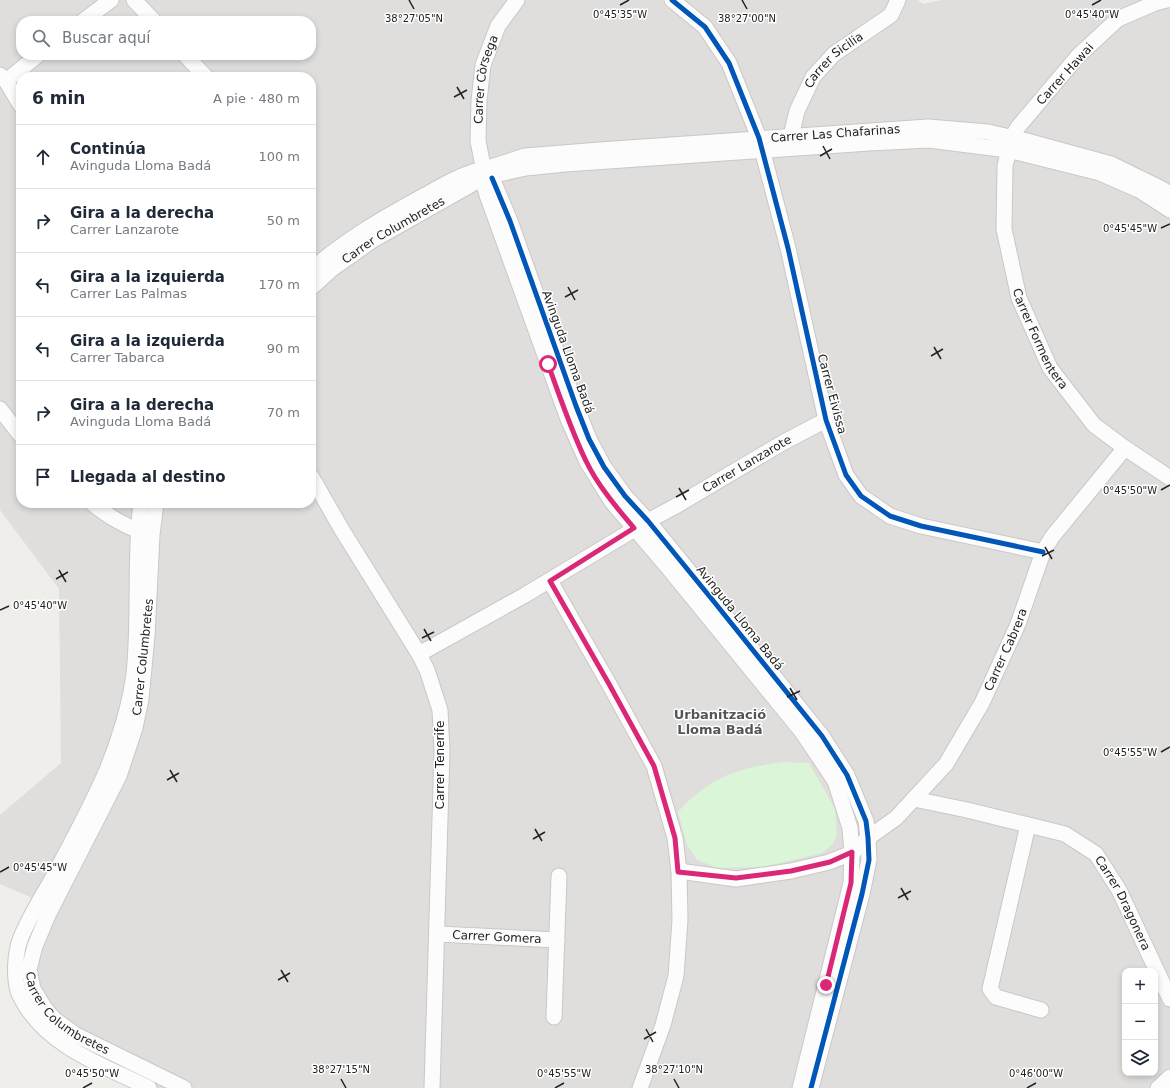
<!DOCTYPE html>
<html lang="es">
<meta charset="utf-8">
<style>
:root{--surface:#fff;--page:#f6f6f7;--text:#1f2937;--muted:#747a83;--line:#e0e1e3}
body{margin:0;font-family:"DejaVu Sans",sans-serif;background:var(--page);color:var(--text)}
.controls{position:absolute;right:12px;bottom:12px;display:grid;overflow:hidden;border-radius:8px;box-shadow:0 2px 6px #0003}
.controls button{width:36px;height:36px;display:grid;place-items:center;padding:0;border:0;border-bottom:1px solid var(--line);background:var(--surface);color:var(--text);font:20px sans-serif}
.stop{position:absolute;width:12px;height:12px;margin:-9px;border:3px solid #db2777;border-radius:50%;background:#fff}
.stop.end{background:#db2777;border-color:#fff;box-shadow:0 1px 4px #0008}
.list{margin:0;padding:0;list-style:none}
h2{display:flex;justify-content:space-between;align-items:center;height:52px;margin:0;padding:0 16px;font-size:17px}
h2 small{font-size:13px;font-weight:400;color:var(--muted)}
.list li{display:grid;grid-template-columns:26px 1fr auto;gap:12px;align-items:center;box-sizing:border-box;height:64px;padding:0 16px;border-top:1px solid var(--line)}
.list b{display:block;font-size:15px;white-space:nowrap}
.list p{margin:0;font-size:13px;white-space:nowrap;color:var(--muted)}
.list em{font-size:13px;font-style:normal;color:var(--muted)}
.icon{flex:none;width:22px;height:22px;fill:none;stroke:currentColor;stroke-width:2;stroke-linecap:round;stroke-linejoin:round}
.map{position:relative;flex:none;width:1170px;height:1088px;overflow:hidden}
.search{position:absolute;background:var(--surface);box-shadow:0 2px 6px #0003;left:16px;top:16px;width:300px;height:44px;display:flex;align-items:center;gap:10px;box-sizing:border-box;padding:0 14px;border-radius:16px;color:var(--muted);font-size:15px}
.panel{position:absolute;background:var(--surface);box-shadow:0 2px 6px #0003;left:16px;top:72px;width:300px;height:436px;border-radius:16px}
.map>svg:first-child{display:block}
.residential{fill:#dfdedc;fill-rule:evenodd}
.park{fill:#daf5d8}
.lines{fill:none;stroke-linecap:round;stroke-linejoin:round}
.minor-casing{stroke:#c9c8c7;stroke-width:17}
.minor{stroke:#fdfcfc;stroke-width:15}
.cycleway-casing{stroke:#fff;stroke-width:8}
.cycleway{stroke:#0057b8;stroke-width:5}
.route{stroke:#db2777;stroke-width:5}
.ticks{fill:none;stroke:#222;stroke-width:1.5}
.labels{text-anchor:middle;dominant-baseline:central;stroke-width:3;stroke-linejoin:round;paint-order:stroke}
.street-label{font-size:12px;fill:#222;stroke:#fff}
.neighbourhood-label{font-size:13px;font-weight:bold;fill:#555;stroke:#fff}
.ticks-label{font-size:10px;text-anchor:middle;fill:#222;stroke:#fff;stroke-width:3;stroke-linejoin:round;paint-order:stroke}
</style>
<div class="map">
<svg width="1170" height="1088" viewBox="0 0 1170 1088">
<rect width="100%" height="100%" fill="#f0eeeb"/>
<!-- residential -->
<path class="residential" d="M0 0H918L923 4 942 0H1170V1088H149L73 1051 31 1015 16 963 40 901 0 884V815L61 763 59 589 0 510ZM21 21H311V55H21ZM21 77H311V503H21ZM1125 971H1155V1073H1125Z"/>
<!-- park -->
<path class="park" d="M782 762 809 763 835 809 837 834 833 844 822 853 763 867 718 868 697 860 687 845 678 812C711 776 736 769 782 762Z"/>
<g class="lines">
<defs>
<g id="minor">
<path d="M134 0 154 21"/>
<path d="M672 0 705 27 729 63 759 138 788 248 826 420 846 475 861 496 890 516 921 526 1043 552"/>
<path id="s1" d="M1167 0 1155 3 1118 19 1078 56 1018 127 1012 137 1005 166 1004 229 1019 298 1050 368 1094 425 1125 448 1170 478"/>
<path d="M83 21 111 0"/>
<path d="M185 55 206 77"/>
<path d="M0 75 6 81 21 106"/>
<path d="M6 81 38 55"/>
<path id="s2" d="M791 136 797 111 813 77 834 54 891 15 898 0"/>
<path id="s3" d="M483 166 478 141 479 101 483 65 498 26 517 0"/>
<path id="s4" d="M491 167 525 156 600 150 928 127 988 132 1027 141 1111 164 1162 189 1170 194"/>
<path d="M494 175 526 168 565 164 869 143 929 140 1008 150 1100 173 1139 190 1170 210"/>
<path d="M492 178 510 221 576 406 589 439 604 467 625 496 648 521 715 603 822 736 847 775 866 821 868 838 869 860 862 894 811 1088"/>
<path d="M483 180 487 195 568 419 587 462 612 502 670 570 802 732 835 781 850 828 852 853 851 883 800 1088"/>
<path d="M311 270C346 239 388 215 429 193 445 184 461 175 479 170"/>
<path id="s5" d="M311 288 332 269 373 240 481 179"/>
<path d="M0 409 21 436"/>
<path d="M311 476 342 530 419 654 427 670 440 710 442 751 432 1088"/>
<path d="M92 503C106 515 129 529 147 533"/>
<path d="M141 503C134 560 140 617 134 674 130 705 118 744 106 772 90 809 71 844 52 879 41 899 28 919 20 940 15 954 14 976 18 991 19 995 22 999 24 1003 50 1048 105 1066 149 1088"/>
<path id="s6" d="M156 503 152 535 147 636 141 699 135 728 119 776 48 915 35 946 29 969 33 989 44 1007 54 1019 76 1035 184 1088"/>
<path d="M550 581 609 684 654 766 675 838 679 871 680 920 676 976 663 1025 640 1088"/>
<path id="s7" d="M419 654 525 595 648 521 674 507 784 442 826 420"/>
<path id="s8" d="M914 799 967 810 1065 834 1096 854 1119 890 1170 999"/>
<path d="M1028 825 990 989 996 997 1041 1010"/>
<path id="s9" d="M679 871 736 879 791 871 829 862 852 853 868 838 896 818 946 764 982 703 1018 624 1043 552 1052 537 1125 448"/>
<path id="s10" d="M438 934 557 940"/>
<path d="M554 1017 559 876"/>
<path d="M1158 1088 1170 1077"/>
</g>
</defs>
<!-- minor casing -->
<use href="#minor" class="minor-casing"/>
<!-- minor -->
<use href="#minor" class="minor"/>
<defs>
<path id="cycleway" d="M672 0 705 27 729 63 759 138 788 248 826 420 846 475 861 496 890 516 921 526 1043 552
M492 178 510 221 576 406 589 439 604 467 625 496 648 521 715 603 822 736 847 775 866 821 868 838 869 860 862 894 811 1088"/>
</defs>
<!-- cycleway casing -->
<use href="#cycleway" class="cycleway-casing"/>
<!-- cycleway -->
<use href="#cycleway" class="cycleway"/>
</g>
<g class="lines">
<!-- route -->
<path class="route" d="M548 364C560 397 571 430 586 461 598 486 617 508 634 528L550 581 609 684 654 766 675 838 678 872 736 878 791 871 830 862 852 852 851 883 826 985"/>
</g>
<!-- ticks -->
<path class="ticks" d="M409 0 414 9M742 0 747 9M620 5 629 0M1092 5 1101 0M457 87 464 99M454 97 467 90M823 146 830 159M820 156 832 149M1161 228 1170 224M568 287 575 300M565 297 578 290M934 347 941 359M931 356 943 349M679 488 686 500M1161 490 1170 485M676 497 689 490M1045 547 1052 559M1042 556 1054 550M59 570 66 582M56 579 68 572M0 610 9 606M424 629 431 641M422 638 434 632M790 688 797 700M787 697 800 691M1161 752 1170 747M170 770 177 782M167 780 179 773M535 829 542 841M533 839 545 832M0 872 9 867M901 888 908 900M898 898 911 891M281 970 288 982M278 980 290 973M646 1029 653 1042M644 1039 656 1032M341 1079 346 1088M674 1079 679 1088M83 1088 92 1083M555 1088 564 1083M1027 1088 1036 1083"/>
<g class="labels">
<!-- street labels -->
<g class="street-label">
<text stroke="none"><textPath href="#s2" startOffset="90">Carrer Sicilia</textPath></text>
<text transform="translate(1065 74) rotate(-48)">Carrer Hawai</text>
<text stroke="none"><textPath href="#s3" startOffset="88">Carrer Còrsega</textPath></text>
<text stroke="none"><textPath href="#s4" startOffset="347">Carrer Las Chafarinas</textPath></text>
<text stroke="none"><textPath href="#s5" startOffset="101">Carrer Columbretes</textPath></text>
<text stroke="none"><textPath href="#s1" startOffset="421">Carrer Formentera</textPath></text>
<text transform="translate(568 352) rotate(70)">Avinguda Lloma Badá</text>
<text transform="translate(832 394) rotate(75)">Carrer Eivissa</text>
<text stroke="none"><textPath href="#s7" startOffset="379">Carrer Lanzarote</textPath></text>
<text transform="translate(740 618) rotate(51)">Avinguda Lloma Badá</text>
<text stroke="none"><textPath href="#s9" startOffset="436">Carrer Cabrera</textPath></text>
<text transform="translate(143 657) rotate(-84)">Carrer Columbretes</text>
<text transform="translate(440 765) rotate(-90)">Carrer Tenerife</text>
<text stroke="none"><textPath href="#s8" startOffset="248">Carrer Dragonera</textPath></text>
<text stroke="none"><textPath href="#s10" startOffset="59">Carrer Gomera</textPath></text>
<text stroke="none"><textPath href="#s6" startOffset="552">Carrer Columbretes</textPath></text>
</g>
<!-- neighbourhood labels -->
<g class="neighbourhood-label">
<text x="720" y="714">Urbanització<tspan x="720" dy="15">Lloma Badá</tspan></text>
</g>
</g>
<g class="ticks-label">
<text x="620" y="18">0°45'35"W</text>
<text x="1092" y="18">0°45'40"W</text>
<text x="414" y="22">38°27'05"N</text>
<text x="747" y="22">38°27'00"N</text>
<text x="1130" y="232">0°45'45"W</text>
<text x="1130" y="494">0°45'50"W</text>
<text x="40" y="609">0°45'40"W</text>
<text x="1130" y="756">0°45'55"W</text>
<text x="40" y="871">0°45'45"W</text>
<text x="341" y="1073">38°27'15"N</text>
<text x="674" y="1073">38°27'10"N</text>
<text x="92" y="1077">0°45'50"W</text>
<text x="564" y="1077">0°45'55"W</text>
<text x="1036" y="1077">0°46'00"W</text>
</g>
</svg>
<div class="controls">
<button>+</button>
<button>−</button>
<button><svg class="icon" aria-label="layers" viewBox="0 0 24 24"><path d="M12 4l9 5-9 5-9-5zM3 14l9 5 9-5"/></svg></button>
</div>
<div class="stop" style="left:548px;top:364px"></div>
<div class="stop end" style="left:826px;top:985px"></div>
<div class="search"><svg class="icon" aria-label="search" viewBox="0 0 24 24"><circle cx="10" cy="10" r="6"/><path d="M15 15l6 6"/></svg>Buscar aquí</div>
<section class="panel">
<h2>6 min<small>A pie · 480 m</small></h2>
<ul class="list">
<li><svg class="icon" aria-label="ahead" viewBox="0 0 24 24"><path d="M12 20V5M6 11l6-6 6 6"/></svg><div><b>Continúa</b><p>Avinguda Lloma Badá</p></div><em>100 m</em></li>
<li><svg class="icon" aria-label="right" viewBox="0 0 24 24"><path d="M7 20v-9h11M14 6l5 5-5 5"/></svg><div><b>Gira a la derecha</b><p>Carrer Lanzarote</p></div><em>50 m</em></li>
<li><svg class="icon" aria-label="left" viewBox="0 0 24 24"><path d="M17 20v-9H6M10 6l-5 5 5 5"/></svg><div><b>Gira a la izquierda</b><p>Carrer Las Palmas</p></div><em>170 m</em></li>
<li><svg class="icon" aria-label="left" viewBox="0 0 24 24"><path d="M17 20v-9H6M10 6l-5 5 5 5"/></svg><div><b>Gira a la izquierda</b><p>Carrer Tabarca</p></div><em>90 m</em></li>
<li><svg class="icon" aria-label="right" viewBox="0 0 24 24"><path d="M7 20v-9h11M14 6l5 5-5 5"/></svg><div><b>Gira a la derecha</b><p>Avinguda Lloma Badá</p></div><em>70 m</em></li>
<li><svg class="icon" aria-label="arrive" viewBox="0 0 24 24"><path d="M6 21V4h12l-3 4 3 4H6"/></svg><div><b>Llegada al destino</b></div></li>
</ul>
</section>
</div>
